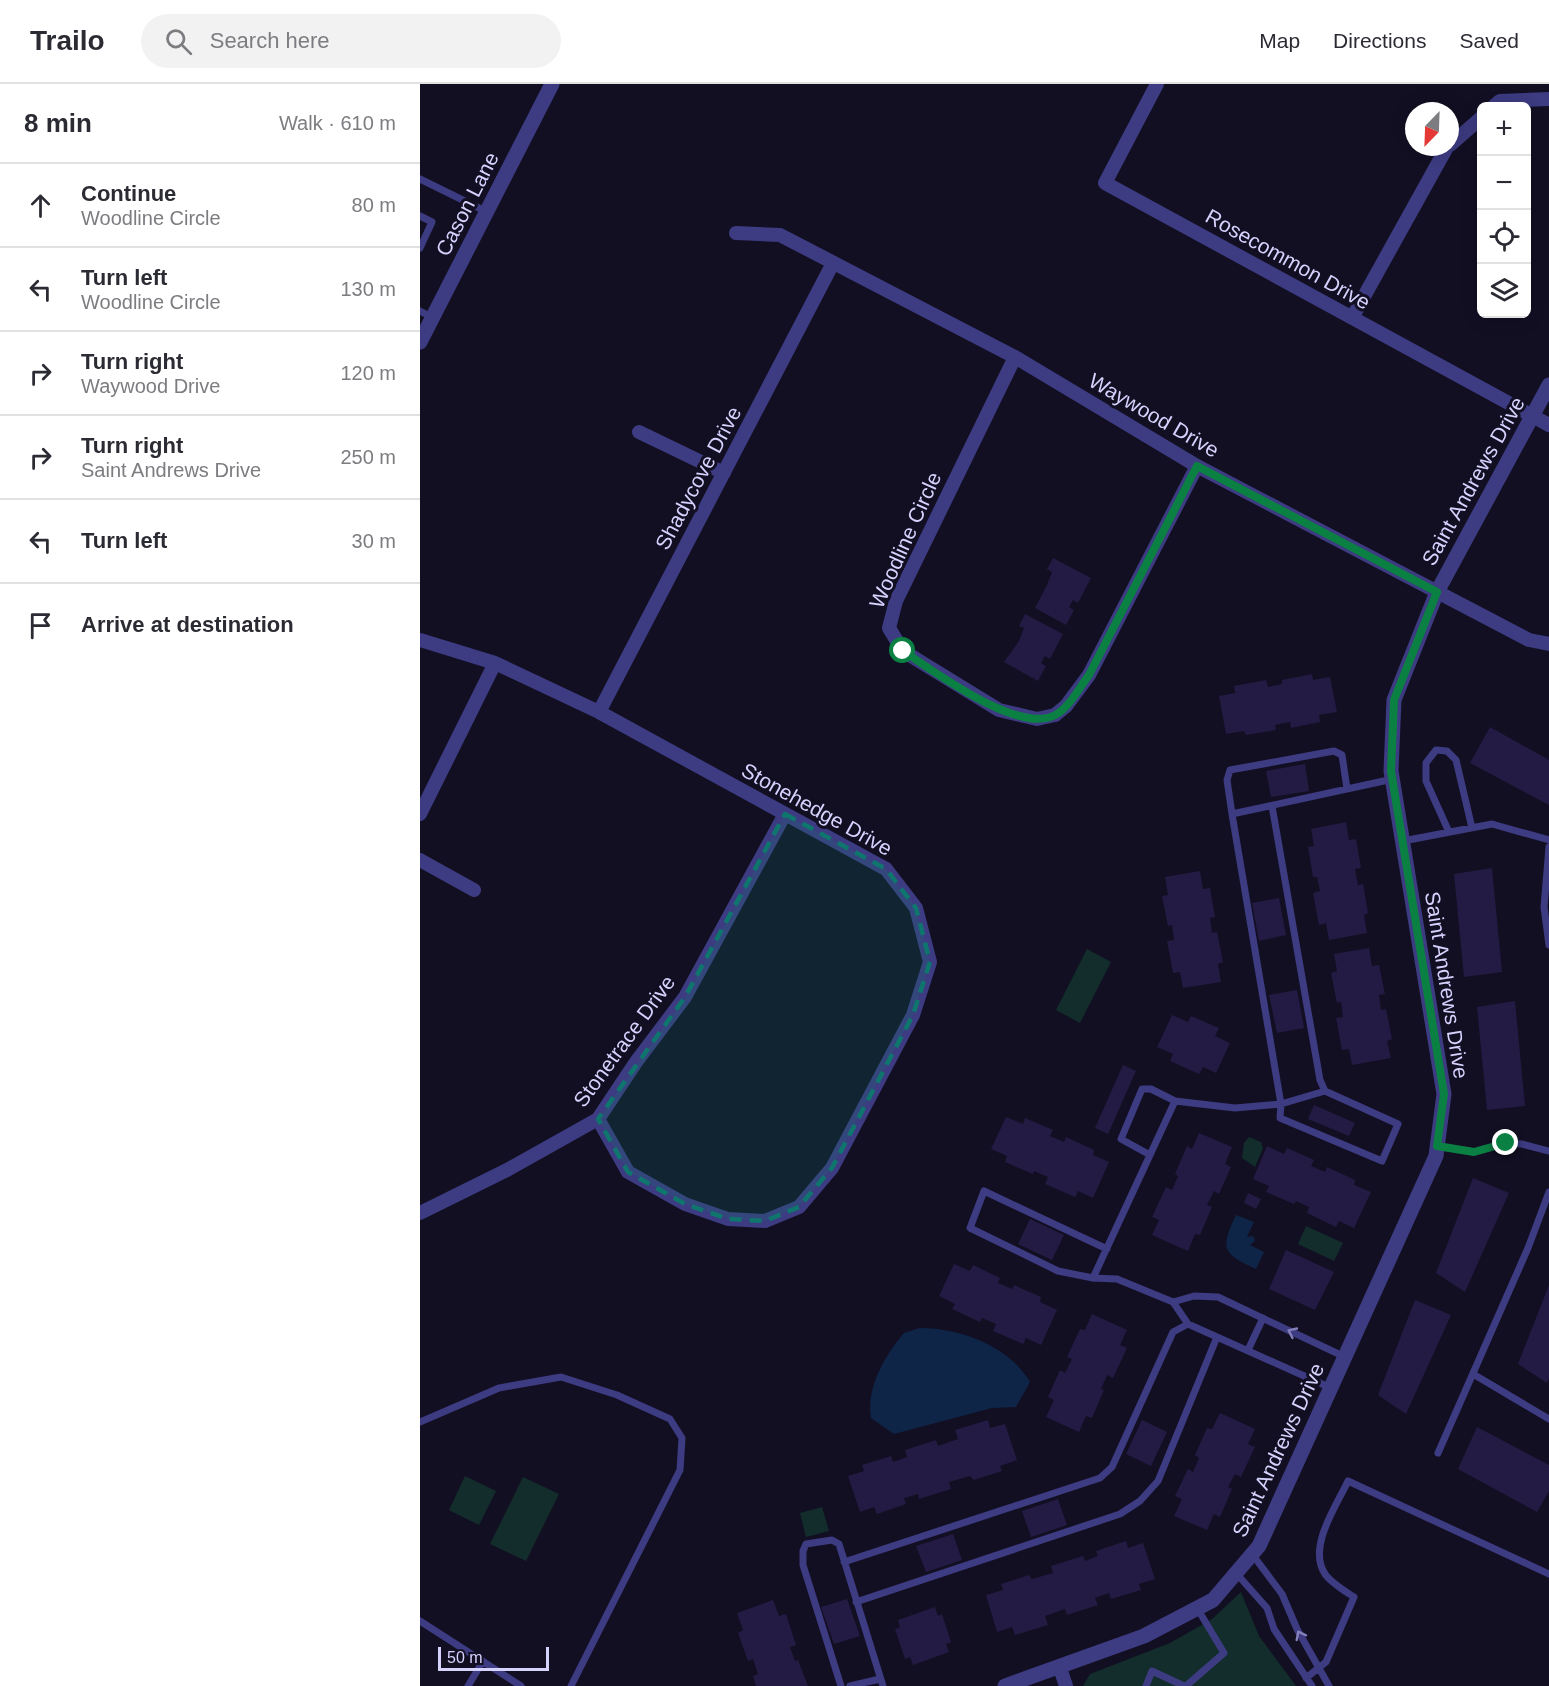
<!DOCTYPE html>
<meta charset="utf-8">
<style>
:root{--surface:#fff;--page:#f2f2f3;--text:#2b2b33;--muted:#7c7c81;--line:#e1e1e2}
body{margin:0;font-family:Arial,sans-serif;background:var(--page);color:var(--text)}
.controls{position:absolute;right:18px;top:18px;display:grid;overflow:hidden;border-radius:9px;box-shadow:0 3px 15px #0003}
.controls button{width:54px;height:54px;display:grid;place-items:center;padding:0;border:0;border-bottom:2px solid var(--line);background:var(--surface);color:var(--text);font:30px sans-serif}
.compass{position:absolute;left:985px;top:18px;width:54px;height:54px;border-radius:50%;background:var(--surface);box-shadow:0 3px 15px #0003;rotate:203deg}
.scale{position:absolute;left:18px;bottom:15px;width:111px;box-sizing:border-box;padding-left:6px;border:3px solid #d6d2fe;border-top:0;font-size:16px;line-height:21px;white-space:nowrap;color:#d6d2fe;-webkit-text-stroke:4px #120f23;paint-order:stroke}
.stop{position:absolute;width:18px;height:18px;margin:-14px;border:4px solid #0b8043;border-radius:50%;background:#fff}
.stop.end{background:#0b8043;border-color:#fff;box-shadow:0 2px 6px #0008}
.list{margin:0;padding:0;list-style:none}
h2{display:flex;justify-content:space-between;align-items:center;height:78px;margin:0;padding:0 24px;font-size:26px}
h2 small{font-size:20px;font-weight:400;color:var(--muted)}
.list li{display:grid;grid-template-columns:39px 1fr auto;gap:18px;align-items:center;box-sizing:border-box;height:84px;padding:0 24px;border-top:2px solid var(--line)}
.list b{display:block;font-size:22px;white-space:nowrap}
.list p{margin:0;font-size:20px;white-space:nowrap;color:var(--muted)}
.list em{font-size:20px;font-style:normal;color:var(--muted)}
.icon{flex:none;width:33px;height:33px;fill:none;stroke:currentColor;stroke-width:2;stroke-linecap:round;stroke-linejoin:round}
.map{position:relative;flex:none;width:1129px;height:1602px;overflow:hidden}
header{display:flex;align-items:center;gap:36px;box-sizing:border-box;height:84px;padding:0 30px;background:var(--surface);border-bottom:2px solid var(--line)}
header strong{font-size:28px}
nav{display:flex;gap:33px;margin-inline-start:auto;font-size:21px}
.search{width:420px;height:54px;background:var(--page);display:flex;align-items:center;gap:15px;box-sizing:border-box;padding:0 21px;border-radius:33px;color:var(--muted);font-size:22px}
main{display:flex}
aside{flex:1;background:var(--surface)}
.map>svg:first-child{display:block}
.green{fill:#122d2b}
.water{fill:#0f2547}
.building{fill:#231b43}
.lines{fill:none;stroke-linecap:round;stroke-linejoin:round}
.service{stroke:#3d3b81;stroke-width:7}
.minor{stroke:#3d3b81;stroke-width:14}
.tertiary{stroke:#3d3b81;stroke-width:15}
.oneway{stroke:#827fb9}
.route{stroke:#0b8043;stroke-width:8}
.marked{fill:#0f766e;fill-opacity:0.2;stroke:#0f766e;stroke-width:4.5;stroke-dasharray:12 8;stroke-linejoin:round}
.labels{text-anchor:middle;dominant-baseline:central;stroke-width:6;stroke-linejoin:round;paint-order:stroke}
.street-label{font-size:21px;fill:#d6d2fe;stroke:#120f23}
</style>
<header>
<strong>Trailo</strong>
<div class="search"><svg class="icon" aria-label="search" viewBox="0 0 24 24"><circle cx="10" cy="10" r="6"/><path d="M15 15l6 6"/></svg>Search here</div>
<nav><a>Map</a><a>Directions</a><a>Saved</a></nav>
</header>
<main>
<aside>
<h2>8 min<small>Walk · 610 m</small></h2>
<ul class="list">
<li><svg class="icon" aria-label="ahead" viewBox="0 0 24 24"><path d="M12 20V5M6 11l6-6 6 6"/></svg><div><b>Continue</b><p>Woodline Circle</p></div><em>80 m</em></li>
<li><svg class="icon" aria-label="left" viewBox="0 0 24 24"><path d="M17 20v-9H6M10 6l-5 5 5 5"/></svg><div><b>Turn left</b><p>Woodline Circle</p></div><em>130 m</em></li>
<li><svg class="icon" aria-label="right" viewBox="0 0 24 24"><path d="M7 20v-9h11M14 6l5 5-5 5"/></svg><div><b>Turn right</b><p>Waywood Drive</p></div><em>120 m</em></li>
<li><svg class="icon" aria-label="right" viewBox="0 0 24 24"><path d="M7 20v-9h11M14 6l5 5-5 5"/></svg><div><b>Turn right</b><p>Saint Andrews Drive</p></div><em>250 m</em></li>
<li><svg class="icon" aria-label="left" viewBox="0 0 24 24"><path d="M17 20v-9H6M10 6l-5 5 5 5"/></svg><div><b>Turn left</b></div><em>30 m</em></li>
<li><svg class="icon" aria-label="arrive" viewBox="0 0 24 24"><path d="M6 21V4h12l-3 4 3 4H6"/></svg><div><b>Arrive at destination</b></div></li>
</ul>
</aside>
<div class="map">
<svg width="1129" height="1602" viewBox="0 0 1129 1602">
<rect width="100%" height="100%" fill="#120f23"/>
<!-- green -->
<path class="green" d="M667 865 691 878 660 939 636 926Z
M829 1053 841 1058 843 1064 835 1083 822 1074 824 1059Z
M886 1142 923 1159 914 1177 878 1160Z
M45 1392 76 1407 59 1441 29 1426Z
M103 1393 139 1410 106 1477 70 1460Z
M402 1423 409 1447 386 1453 380 1429Z
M821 1508 839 1552 876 1602H663L670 1590 750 1559 792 1535Z"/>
<!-- water -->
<path class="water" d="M816 1131 834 1138 827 1153 833 1152 835 1157 830 1161 844 1168 836 1185C802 1169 800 1165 816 1131Z
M500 1244C540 1244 589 1262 610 1298L596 1323 572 1324 474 1350 451 1334C446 1304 465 1271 484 1249Z"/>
<!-- building -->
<path class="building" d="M633 474 671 494 658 519 653 516 649 523 654 526 646 541 615 524 627 501 632 488 627 485Z
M605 530 643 550 630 575 625 572 621 579 626 582 618 597 584 578 599 557 604 544 599 542Z
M892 590 893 596 910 593 917 628 899 631 900 638 871 644 870 638 855 641 856 646 826 651 824 647 806 650 799 612 815 609 814 602 846 596 848 603 862 600V596Z
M1070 643 1129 676V721L1050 679Z
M885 680 889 707 851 713 846 687Z
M926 738 929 756 936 755 941 784 935 785 938 801 943 800 948 829 944 831 947 849 909 856 906 839 899 841 893 809 900 807 897 793H893L888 763 894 762 891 745Z
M1072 784 1082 888 1044 893 1034 790Z
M780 787 783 805 790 804 795 833 790 834 792 849 797 848 803 878 798 880 801 898 763 904 760 888 753 889 747 857 754 856 752 841 748 842 742 812 748 811 745 793Z
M859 814 866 851 839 857 832 819Z
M949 864 952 882 959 881 965 910 959 911 961 926 966 925 972 955 967 957 971 974 932 981 929 965 922 966 916 934 923 933 921 918 917 919 911 889 917 887 914 870Z
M877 906 884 944 857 949 849 911Z
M1095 917 1105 1022 1067 1026 1057 923Z
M752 931 768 938 771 932 799 944 795 952 810 959 796 989 783 983 779 990 750 977 753 970 737 963Z
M703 981 716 987 688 1050 675 1044Z
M894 1021 935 1039 929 1052 888 1035Z
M586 1033 603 1040 605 1034 633 1046 630 1052 644 1058 646 1053 674 1066 673 1071 689 1078 673 1114 658 1107 655 1113 625 1100 628 1093 614 1087 613 1090 585 1078 587 1072 571 1065Z
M779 1049 812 1063 805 1080 811 1083 799 1110 794 1107 787 1121 792 1123 780 1151 775 1150 768 1167 732 1151 739 1136 732 1133 746 1103 752 1106 758 1092 755 1090 767 1062 772 1065Z
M847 1062 864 1070 867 1064 894 1076 891 1082 905 1088 907 1083 935 1096 934 1101 951 1108 934 1144 919 1137 916 1143 887 1129 889 1123 876 1117 874 1120 846 1108 849 1102 833 1095Z
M1053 1094 1089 1109 1045 1208 1016 1189Z
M828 1109 841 1115 836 1125 824 1119Z
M610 1135 644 1151 632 1176 598 1160Z
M866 1166 914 1188 895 1226 849 1205Z
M534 1180 550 1187 553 1181 580 1194 578 1199 592 1205 594 1201 621 1213 620 1218 637 1226 621 1261 606 1254 603 1260 573 1247 576 1240 562 1234 560 1238 532 1225 535 1220 519 1212Z
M1129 1201V1294L1127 1299 1098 1280Z
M995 1216 1031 1231 986 1330 958 1311Z
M672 1230 707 1246 700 1261 707 1264 693 1294 687 1291 681 1305 684 1306 672 1334 666 1332 659 1348 626 1333 634 1316 628 1313 640 1286 645 1289 652 1275 647 1273 660 1245 665 1246Z
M800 1329 835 1345 828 1360 835 1363 821 1393 815 1390 808 1403 812 1405 800 1433 794 1430 787 1446 754 1432 762 1415 755 1412 768 1385 773 1388 779 1374 775 1371 787 1344 792 1345Z
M568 1336 570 1344 585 1340 597 1376 580 1382 582 1387 554 1396 550 1392 529 1398 531 1405 499 1415 498 1410 484 1414 486 1420 457 1430 454 1423 440 1428 428 1392 444 1387 442 1381 471 1372 473 1378 487 1373 485 1366 516 1356 518 1362 538 1355 535 1346Z
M722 1336 747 1348 731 1382 706 1370Z
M1057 1343 1129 1381V1407L1117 1428 1038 1385Z
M638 1415 647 1441 611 1453 602 1427Z
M533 1450 542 1476 506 1488 496 1462Z
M706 1457 708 1464 723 1459 735 1495 719 1500 721 1506 691 1515 689 1509 675 1514 678 1521 647 1531 645 1525 625 1532 628 1541 595 1551 592 1543 577 1548 566 1511 583 1506 581 1500 609 1491 612 1495 633 1489 631 1482 663 1472 665 1477 678 1472 676 1467Z
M427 1515 440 1552 414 1560 401 1523Z
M353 1516 359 1532 366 1530 376 1561 370 1563 375 1577 378 1576 388 1602H336L333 1592 338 1590 333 1575 328 1577 318 1549 323 1546 317 1529Z
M515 1523 518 1532 522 1530 531 1558 526 1560 529 1568 493 1581 490 1573 485 1575 475 1545 480 1544 478 1536Z"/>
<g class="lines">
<!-- service -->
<path class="service" d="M0 95 67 128
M0 132 12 138 0 164
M0 227 13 234
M852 722 900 996 905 1007
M812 730 807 696 810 686 914 667 922 671 927 705
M1029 748 1006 697V679L1016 666 1027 667 1036 676 1052 744
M983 757 1072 740 1129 756
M1129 763 1124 823 1129 861
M1017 1062 1054 1068 1086 1059 1102 1060 1129 1067
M730 1071 701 1055 722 1005H731L755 1017
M687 1165 564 1107 550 1144 638 1187 673 1194 697 1195 753 1218
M673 1194 755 1017 815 1024 861 1020 905 1007 978 1040 962 1077 860 1034 861 1020 812 730 973 695
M828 1266 843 1234
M1053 1290 1129 1335
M911 1304 768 1240 753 1218 774 1212 798 1213 925 1273
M0 1338 79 1304 141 1293 197 1311 250 1335 262 1354 260 1386 151 1602
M1018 1369 1108 1164 1129 1108
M832 1470 862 1510 877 1545 909 1602
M424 1478 680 1394 692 1383 753 1248 768 1240
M816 1489 847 1524 854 1545 892 1602
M436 1518 700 1430 720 1417 738 1397 797 1253
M0 1537 101 1602
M886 1594 906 1578 934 1513C925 1507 911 1499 905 1490 887 1463 917 1421 928 1397L1129 1490
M48 1602 63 1577
M421 1602 383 1481V1467L386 1460 412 1456 419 1460 463 1602
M430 1602 460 1595
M726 1602 732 1587 764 1602
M766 1602 804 1569 777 1524"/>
<!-- minor -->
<path class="minor" d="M737 0 685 99 1129 341
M1074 22 1080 17 1129 15
M1030 61 1062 33
M316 149 360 151 595 273 777 382 1109 556 1129 560
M932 234 1027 63
M595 273 476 517 469 544 483 567 579 626 617 635 635 631 646 622 669 591 777 382
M219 348 304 389
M0 556 75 579 179 628 466 785 496 824 510 878 493 931 412 1084 379 1123 345 1137 308 1135 265 1120 208 1088 178 1035
M179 628 413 179
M0 730 75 579
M0 776 54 806
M0 1129 87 1086 178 1035 216 978 265 913 365 730
M640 1584 646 1602"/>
<!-- tertiary -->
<path class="tertiary" d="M0 258 132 0
M585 1602 724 1552 793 1516 839 1462 1016 1072 1024 1010 971 687 974 616 1017 508 1129 301"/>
</g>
<!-- one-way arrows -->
<defs><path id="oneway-chevron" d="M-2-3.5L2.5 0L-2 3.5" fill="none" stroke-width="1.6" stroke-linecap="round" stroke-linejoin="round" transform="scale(1.5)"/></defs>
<g class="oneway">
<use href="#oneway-chevron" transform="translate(872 1248) rotate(-155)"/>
<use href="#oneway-chevron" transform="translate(880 1551) rotate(-117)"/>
</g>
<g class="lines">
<!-- route -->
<path class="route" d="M483 567C514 587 601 653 637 630 651 621 659 604 669 591L777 382 1017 508 974 616 971 687 1024 1010 1017 1062 1054 1068 1086 1059"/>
</g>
<!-- marked area -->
<path class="marked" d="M365 730 466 785 496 824 510 878 493 931 412 1084 379 1123 345 1137 308 1135 265 1120 208 1088 178 1035 265 913Z"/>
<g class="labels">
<!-- street labels -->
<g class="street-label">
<text transform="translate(47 120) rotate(-63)">Cason Lane</text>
<text transform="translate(868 175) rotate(29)">Rosecommon Drive</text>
<text transform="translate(734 331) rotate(30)">Waywood Drive</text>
<text transform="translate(278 394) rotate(-62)">Shadycove Drive</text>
<text transform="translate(1053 397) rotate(-61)">Saint Andrews Drive</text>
<text transform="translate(485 456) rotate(-66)">Woodline Circle</text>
<text transform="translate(397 725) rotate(29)">Stonehedge Drive</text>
<text transform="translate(1027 901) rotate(81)">Saint Andrews Drive</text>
<text transform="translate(204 957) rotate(-54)">Stonetrace Drive</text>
<text transform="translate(858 1366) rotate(-65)">Saint Andrews Drive</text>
</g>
</g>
</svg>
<div class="controls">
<button>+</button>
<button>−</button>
<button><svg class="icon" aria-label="locate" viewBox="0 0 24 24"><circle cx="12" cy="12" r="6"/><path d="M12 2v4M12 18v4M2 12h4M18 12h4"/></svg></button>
<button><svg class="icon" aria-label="layers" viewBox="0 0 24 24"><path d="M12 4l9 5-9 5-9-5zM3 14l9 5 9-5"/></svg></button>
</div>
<svg class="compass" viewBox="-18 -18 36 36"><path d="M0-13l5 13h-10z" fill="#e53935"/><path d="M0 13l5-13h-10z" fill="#7c7c81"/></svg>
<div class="scale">50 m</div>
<div class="stop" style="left:483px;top:567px"></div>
<div class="stop end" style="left:1086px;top:1059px"></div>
</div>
</main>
